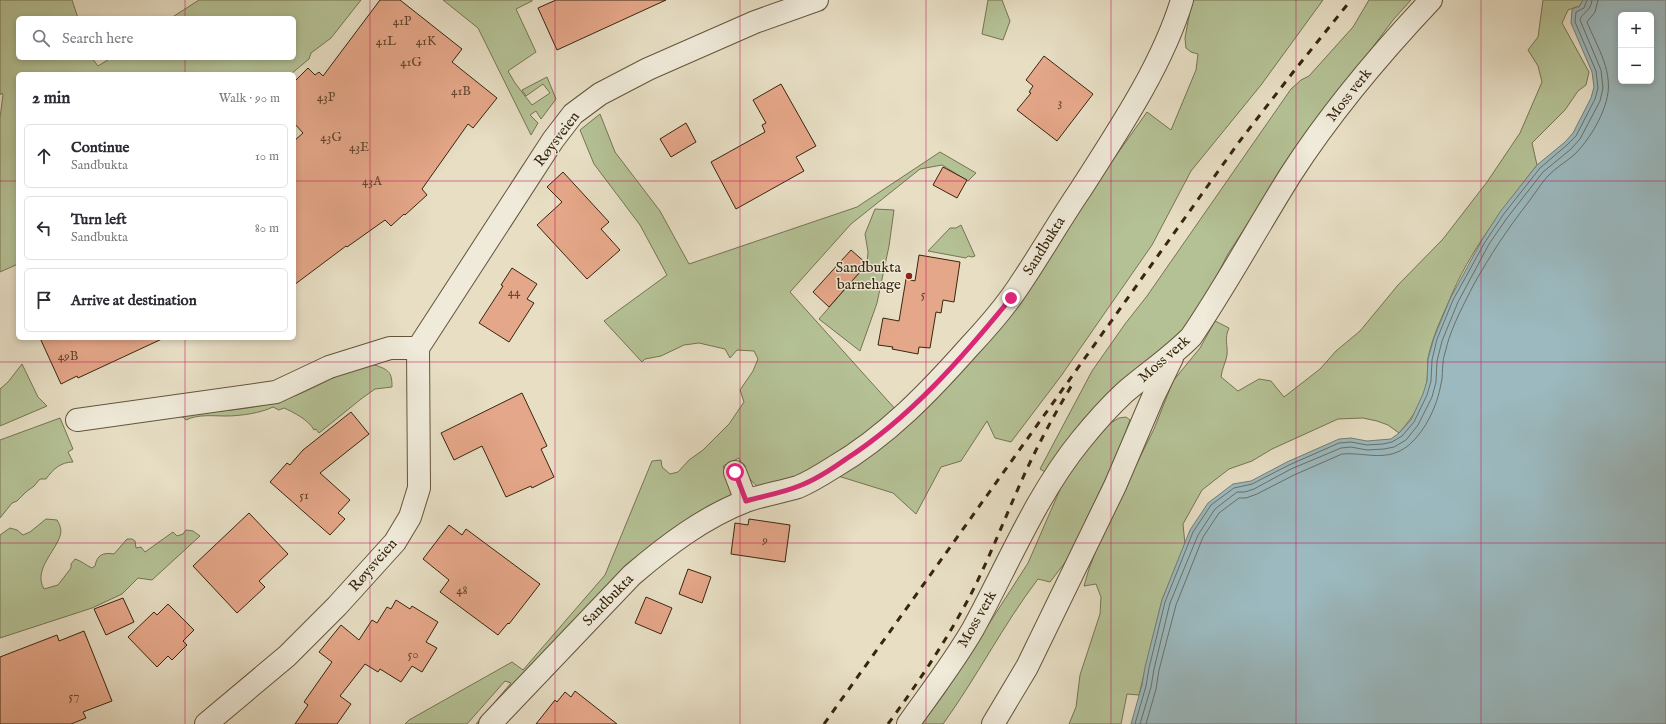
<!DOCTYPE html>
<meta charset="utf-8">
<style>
:root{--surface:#fff;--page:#f7f7f7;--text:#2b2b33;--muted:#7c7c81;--line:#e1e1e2}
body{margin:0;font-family:"IM FELL English",serif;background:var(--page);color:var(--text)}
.controls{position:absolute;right:12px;top:12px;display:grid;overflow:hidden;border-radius:6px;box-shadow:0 2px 6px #0003}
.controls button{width:36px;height:36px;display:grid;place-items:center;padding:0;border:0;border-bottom:1px solid var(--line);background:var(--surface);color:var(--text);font:20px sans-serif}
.stop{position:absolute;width:12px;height:12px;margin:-9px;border:3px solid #db2777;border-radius:50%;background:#fff}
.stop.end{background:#db2777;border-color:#fff;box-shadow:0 1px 4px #0008}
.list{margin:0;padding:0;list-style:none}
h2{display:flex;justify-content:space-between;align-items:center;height:52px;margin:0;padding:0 16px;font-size:17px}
h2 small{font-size:13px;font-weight:400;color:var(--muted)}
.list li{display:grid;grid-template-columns:26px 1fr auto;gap:12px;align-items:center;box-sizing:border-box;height:64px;margin:0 8px 8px;padding:0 8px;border:1px solid var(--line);border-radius:6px}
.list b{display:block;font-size:15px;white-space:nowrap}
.list p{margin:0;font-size:13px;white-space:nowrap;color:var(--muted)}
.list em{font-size:13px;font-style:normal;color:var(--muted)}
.icon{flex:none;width:22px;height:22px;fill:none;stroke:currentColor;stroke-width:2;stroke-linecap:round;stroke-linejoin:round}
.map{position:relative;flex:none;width:1666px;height:724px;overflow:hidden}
.search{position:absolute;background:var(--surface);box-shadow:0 2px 6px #0003;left:16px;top:16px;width:280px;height:44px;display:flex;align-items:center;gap:10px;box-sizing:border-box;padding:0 14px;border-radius:6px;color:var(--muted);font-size:15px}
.panel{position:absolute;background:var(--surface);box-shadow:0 2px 6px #0003;left:16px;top:72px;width:280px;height:268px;border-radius:6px}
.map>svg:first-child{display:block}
.green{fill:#b4c195;stroke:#767452}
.water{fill:#9bb9bf;stroke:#737e78;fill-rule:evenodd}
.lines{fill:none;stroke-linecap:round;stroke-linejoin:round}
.shore{stroke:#6a7066;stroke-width:1}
.building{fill:#e5a789;stroke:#38260e}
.minor-casing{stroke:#64543c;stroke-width:24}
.minor{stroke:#efead9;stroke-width:22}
.rail{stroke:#38260e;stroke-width:3;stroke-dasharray:7 7;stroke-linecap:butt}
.route{stroke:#db2777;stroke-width:5}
.grid{fill:none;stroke:#c2185b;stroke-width:1;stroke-opacity:0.55}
.poi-dot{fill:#8f2418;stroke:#efead9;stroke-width:1.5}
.labels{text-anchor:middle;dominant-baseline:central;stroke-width:3;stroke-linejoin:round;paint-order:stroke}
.number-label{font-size:13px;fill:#63462d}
.street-label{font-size:15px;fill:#38260e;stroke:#efead9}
.poi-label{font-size:15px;fill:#38260e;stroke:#efead9;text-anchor:end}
</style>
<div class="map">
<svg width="1666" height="724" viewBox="0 0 1666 724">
<rect width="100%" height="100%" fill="#e7dec4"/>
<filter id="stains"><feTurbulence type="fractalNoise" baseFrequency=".005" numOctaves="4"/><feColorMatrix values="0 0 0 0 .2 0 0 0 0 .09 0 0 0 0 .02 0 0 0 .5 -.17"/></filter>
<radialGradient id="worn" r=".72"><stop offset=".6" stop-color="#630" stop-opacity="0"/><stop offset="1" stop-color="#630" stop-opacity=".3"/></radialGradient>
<!-- green -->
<path class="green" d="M0 0H72L78 18H18V58H92L98 66 111 58H294V18H171L199 0H361L331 38 311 53 309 59 291 74H18V264L0 272V118L3 95 2 93 0 95Z
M443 0H532V1L516 9 536 52 508 71 515 83 532 105 550 93 543 84 526 96 522 90 547 77 556 99 541 119 536 111 530 115 538 123 531 135 478 28Z
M988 0H1002L1010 21 1003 40 982 34Z
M1192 0H1323L1261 85 1191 171 1152 245 1061 376 1011 442 995 438 987 421 961 461 941 467 916 514 893 493 838 476 880 449 908 425 1105 171 1147 112 1171 130 1196 70 1198 54 1191 52 1186 48 1185 38Z
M1369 0H1411L1393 20 1355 71 1257 209 1228 254 1194 319 1047 473 1040 469 1092 371 1125 324 1147 296 1291 89 1301 80 1309 76 1353 27Z
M1543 0H1583L1579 7H1576L1568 10 1562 23 1589 72 1586 85 1578 91 1565 110 1532 143 1537 165C1504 208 1469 251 1449 301 1441 319 1432 338 1428 358 1427 365 1428 373 1427 380 1425 400 1412 418 1399 433L1388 425 1377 421 1363 418 1338 419 1272 449 1252 461 1229 469 1202 490 1183 524 1185 544 1162 600 1139 695 1127 694 1121 724H1069L1076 707 1080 675 1100 614 1101 597 1096 584 1084 586 1089 569 1104 529 1154 429 1173 381 1200 348 1215 321 1229 328C1224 339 1228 344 1227 355 1226 362 1222 368 1221 377L1238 391 1259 379 1271 381 1284 397 1320 369 1336 351 1360 331 1398 285 1443 239 1487 182 1520 133 1542 82 1538 66 1528 50 1538 37Z
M600 114 615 152 660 211 689 264 857 207 940 152 976 173 968 181 942 165 920 169 851 224 790 292 897 411 800 479 759 488C748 479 744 470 739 458L723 466 733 493 730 498 480 724H476L511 683 505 681 467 724H405L409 720 512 662 523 670 605 575 652 461 661 460 662 467 670 474 678 472 689 460 703 450 729 424 744 402 740 390 753 371 758 359 754 351 737 350 730 358 725 349 699 343 684 345 661 356 645 359 642 362 604 321 667 275 640 225 594 164 580 130Z
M875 209 894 210 889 246 877 303 860 351 819 319 867 264 868 252 865 234Z
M961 225 975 256 972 257 968 256 966 258 928 251 950 228H956Z
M22 364 38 397 47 406 0 426V389L8 382Z
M375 365C389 370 392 372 392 387L375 389 361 399 319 433 316 429 314 430C309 420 293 412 284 408L279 410 273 407C261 413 240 416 226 416 213 416 198 414 186 420L183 417 169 416 170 414C210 412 252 411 289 398 318 388 344 368 375 365Z
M1126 417 1130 420 1119 451 1067 560 1050 582 1038 579C1003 625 977 677 943 724H922L944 694 1028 563 1062 485 1084 451 1104 427 1119 418Z
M60 418 73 449 68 452 73 462C61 462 53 469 46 479H40L34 486 26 492 17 501 12 503 0 518V440Z
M46 519 57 520C60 525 62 530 60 536 55 552 33 570 44 589L58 585 71 568V564L75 559C82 561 85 565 92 568L95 566C97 555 103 552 114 554L127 539H132L135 541 136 548 141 547 145 552 173 532 177 536 183 534 186 530 193 531 200 536 152 580 138 578 122 594 92 608 0 638V535L10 528 17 530 23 535 30 532Z"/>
<!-- water -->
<path class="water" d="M1583 0H1666V724H1131L1142 685 1145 667 1162 600 1190 530 1208 503 1233 484 1251 481 1287 462 1339 439 1351 438 1367 441 1391 439 1399 433 1411 420 1423 394 1427 381 1428 359 1434 338 1450 299 1482 240 1500 212 1537 165 1565 142 1573 133 1591 98 1594 87 1592 72 1571 23 1572 10 1576 7H1579ZM1621 15H1651V81H1621Z"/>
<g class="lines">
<!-- shore -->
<path class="shore" d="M1135 724 1146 686 1149 668 1165 602 1193 532 1211 505 1234 488 1252 484 1289 465 1339 443 1351 442 1367 445 1383 444 1392 442 1402 436 1414 422 1427 395 1431 381 1432 360 1437 339 1453 300 1485 242 1503 215 1540 168 1567 145 1576 136 1595 99 1598 88 1596 71 1575 22 1576 12 1584 8 1587 0
M1140 724 1151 687 1154 669 1170 603 1198 535 1215 509 1237 492H1245L1254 489 1291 469 1341 448 1351 447 1367 450 1384 449 1394 447 1406 440 1418 425 1432 397 1436 382 1437 361 1442 341 1458 302 1489 244 1507 218 1543 172 1571 149 1580 139 1600 101 1603 88 1601 70 1580 20C1581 13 1591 12 1592 0
M1146 724 1156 689 1159 670 1176 605 1203 537 1219 513 1239 498H1246L1257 494 1294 475 1342 454C1366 452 1387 463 1409 445 1426 430 1437 406 1441 384 1443 377 1442 370 1443 363 1443 357 1446 351 1447 345 1453 324 1464 304 1474 284 1491 254 1506 231 1527 204 1534 195 1540 185 1547 177 1555 168 1566 162 1575 154 1588 141 1601 120 1606 102 1615 73 1597 47 1587 22L1595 12 1598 0"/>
</g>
<!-- building -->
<path class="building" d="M380 0H400L462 49 452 62 497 98 473 128 468 124 422 189 427 195 405 215 404 214 391 226 385 220 347 247 346 246 294 285V141L303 133 294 123V82L308 68 315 75 319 72 323 76Z
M556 0H666L557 50 538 8Z
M1044 56 1093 94 1057 141 1017 110 1031 93 1029 92 1033 86 1026 80Z
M781 84 816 146 796 157 804 171 736 209 711 162 765 132 762 125 766 123 753 100Z
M686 123 696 142 671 157 660 139Z
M943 167 967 180 957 198 933 185Z
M563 172 609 222 601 229 620 250 587 279 537 225 562 202 547 187Z
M851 250 867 264 829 307 813 292Z
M919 255 960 262 954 302 943 300 941 313 936 312 930 348 919 347 918 354 892 349 893 347 878 345 883 318 899 321 906 279 915 281Z
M512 268 537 284 527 299 534 303 509 342 479 323 503 286 501 285Z
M40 338H164L78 378 77 376 61 384Z
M522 393 547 446 541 449 554 477 532 488 531 486 506 497 482 446 454 460 441 433Z
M351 412 369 434 320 473 350 500 338 513 345 519 330 535 270 482 287 463 290 465 303 450Z
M249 513 288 554 259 581 265 587 237 613 193 566Z
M749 519 790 525 785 562 731 554 735 523 748 525Z
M449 525 462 535 466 529 540 584 509 624 508 623 498 635 440 592 449 580 423 559Z
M688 569 711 577 702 603 679 594Z
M646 597 672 608 661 634 635 623Z
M123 598 134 622 106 635 94 609Z
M396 600 410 609 412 606 438 622 426 642 437 648 422 672 412 666 401 682 380 669 378 672 365 664 340 696 351 704 337 724H295L308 705 304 702 332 662 319 652 341 625 359 640 372 620 377 623 387 607 391 609Z
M168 604 194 630 183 641 187 645 172 660 168 656 157 667 128 637 154 612 157 615Z
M84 631 112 701 83 712 86 718 71 724H0V657L57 635 59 641Z
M575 691 617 724H536L555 700 557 702 565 692 571 697Z"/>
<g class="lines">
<defs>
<path id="minor" d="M77 420 276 392 329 367 390 348H418
M735 472 746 501
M206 724 287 656 337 606 395 542 410 517 419 488 418 348 553 140 573 114 600 94 648 69 755 22 817 0
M490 724 632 575C666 546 704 517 746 501 763 495 781 492 798 487 810 482 823 474 834 467 887 436 929 392 969 347 984 331 999 314 1012 296 1036 262 1057 224 1081 189 1118 131 1162 66 1182 0
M908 724C930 693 954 662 973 629 1007 567 1036 495 1081 440 1094 424 1109 407 1124 393 1146 374 1170 358 1191 337 1227 284 1257 228 1291 174 1331 112 1380 54 1431 0
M993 724 1027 667 1115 486 1153 397 1172 358"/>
</defs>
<!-- minor casing -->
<use href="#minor" class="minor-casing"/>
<!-- minor -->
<use href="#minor" class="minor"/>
<!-- rail -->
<path class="rail" d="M824 724 1239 142 1294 71 1351 0
M888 724C918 683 946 641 970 596 989 559 1004 520 1021 482 1036 448 1054 415 1073 383"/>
</g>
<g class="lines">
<!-- route -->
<path class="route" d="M735 472 746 501C763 496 782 493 799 486 815 480 832 469 846 459 911 417 962 358 1011 298"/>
</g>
<!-- grid -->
<path class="grid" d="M185 0V18M370 0V724M555 0V724M740 0V724M926 0V724M1111 0V724M1296 0V724M1481 0V724M185 58V74M0 181H18M294 181H1666M185 338V724M0 362H1666M0 543H1666"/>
<!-- markers -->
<circle class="poi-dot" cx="909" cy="276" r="4"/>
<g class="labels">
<!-- number labels -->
<g class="number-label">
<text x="402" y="21">41P</text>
<text x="386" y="41">41L</text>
<text x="426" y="41">41K</text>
<text x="411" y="62">41G</text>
<text x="461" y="91">41B</text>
<text x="326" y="97">43P</text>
<text x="1060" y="102">3</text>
<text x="331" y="137">43G</text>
<text x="359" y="147">43E</text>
<text x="372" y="181">43A</text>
<text x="514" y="292">44</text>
<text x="923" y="294">5</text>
<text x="68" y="356">49B</text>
<text x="304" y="495">51</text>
<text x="765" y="540">9</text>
<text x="462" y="590">48</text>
<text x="413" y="654">50</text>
<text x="74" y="696">57</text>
</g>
<!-- street labels -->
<g class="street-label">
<text transform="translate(1349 95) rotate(-52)">Moss verk</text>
<text transform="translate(557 139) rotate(-53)">Røysveien</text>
<text transform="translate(1044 246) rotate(-58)">Sandbukta</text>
<text transform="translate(1164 359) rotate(-41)">Moss verk</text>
<text transform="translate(373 565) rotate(-49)">Røysveien</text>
<text transform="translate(608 600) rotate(-46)">Sandbukta</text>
<text transform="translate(977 619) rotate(-60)">Moss verk</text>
</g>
<!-- poi labels -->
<g class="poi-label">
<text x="901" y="267">Sandbukta<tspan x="901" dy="17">barnehage</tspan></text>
</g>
</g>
<rect width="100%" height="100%" filter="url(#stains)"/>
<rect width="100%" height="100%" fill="url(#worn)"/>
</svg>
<div class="controls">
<button>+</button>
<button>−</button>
</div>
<div class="stop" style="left:735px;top:472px"></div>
<div class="stop end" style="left:1011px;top:298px"></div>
<div class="search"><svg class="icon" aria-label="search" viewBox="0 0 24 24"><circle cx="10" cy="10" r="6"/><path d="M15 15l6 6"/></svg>Search here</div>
<section class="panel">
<h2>2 min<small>Walk · 90 m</small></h2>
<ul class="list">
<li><svg class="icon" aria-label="ahead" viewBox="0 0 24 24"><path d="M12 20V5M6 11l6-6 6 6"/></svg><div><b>Continue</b><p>Sandbukta</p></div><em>10 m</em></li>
<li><svg class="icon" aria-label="left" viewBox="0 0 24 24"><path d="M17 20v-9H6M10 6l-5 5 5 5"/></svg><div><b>Turn left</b><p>Sandbukta</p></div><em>80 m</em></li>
<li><svg class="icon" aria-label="arrive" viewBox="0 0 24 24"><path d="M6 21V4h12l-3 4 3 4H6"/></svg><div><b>Arrive at destination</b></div></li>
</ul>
</section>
</div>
